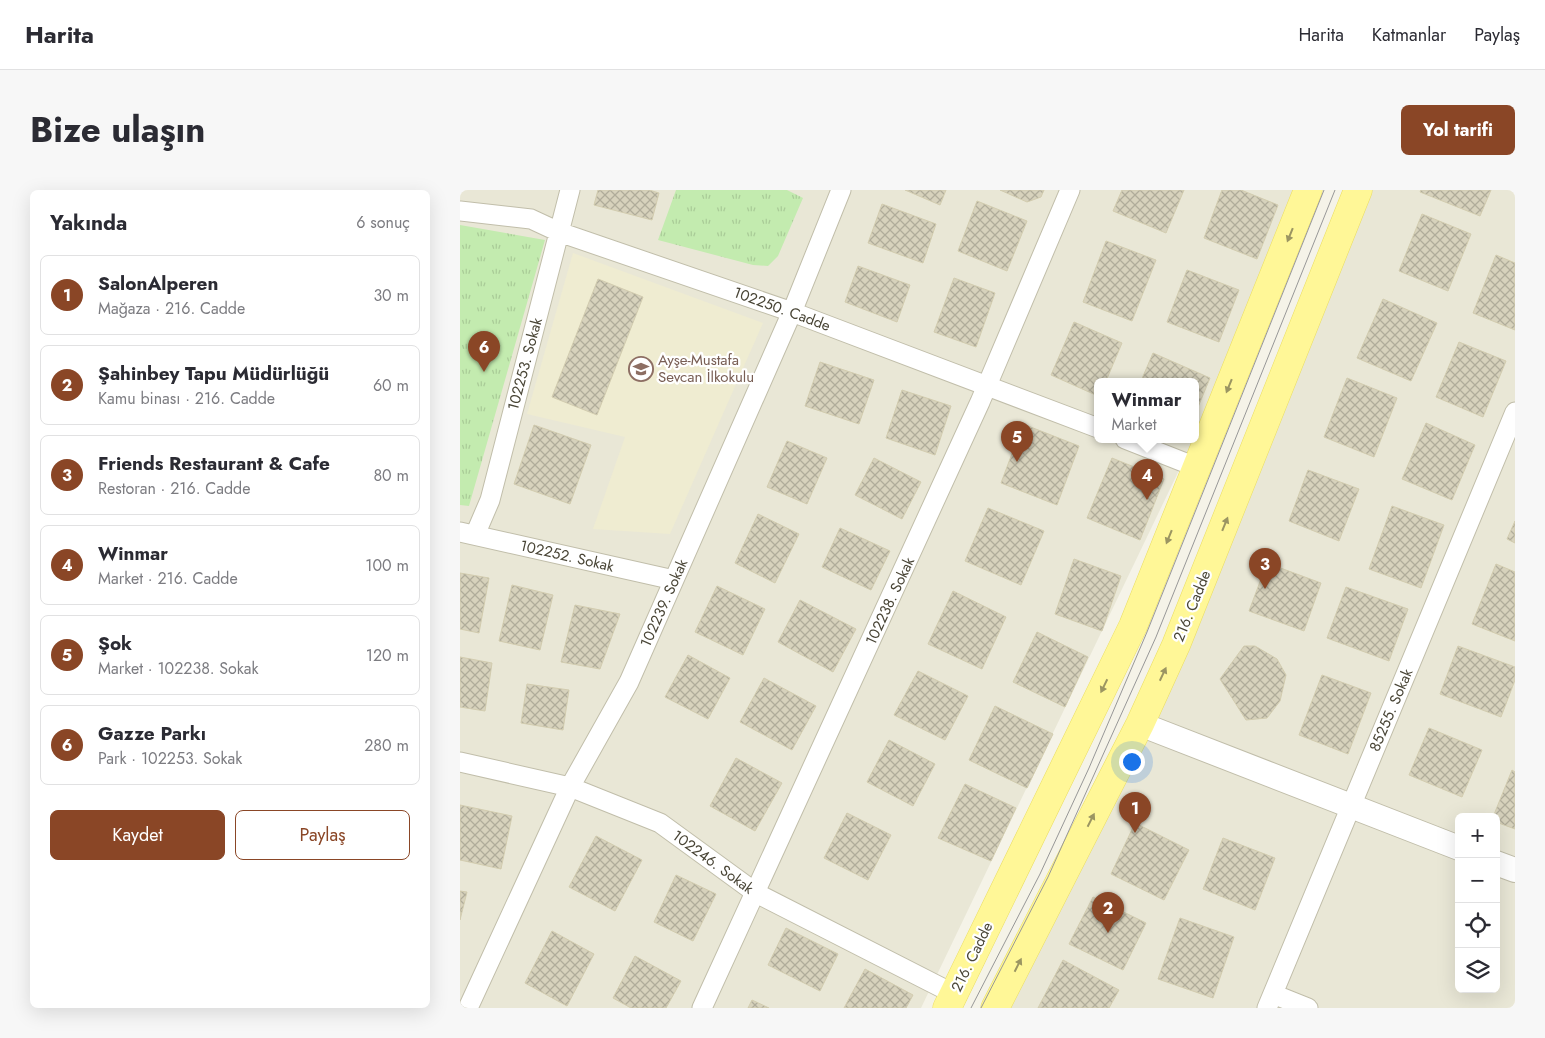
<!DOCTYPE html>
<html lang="tr">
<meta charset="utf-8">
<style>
:root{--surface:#fff;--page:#f7f7f7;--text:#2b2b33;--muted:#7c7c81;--line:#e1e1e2;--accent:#8a4626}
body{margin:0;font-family:Jost,sans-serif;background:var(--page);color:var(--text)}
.controls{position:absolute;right:15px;bottom:15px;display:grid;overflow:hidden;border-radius:8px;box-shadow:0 5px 20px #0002}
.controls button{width:45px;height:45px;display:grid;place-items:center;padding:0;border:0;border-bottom:1px solid var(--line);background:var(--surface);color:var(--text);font:25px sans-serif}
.you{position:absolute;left:671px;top:571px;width:18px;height:18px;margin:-12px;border:4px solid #fff;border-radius:50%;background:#1a73e8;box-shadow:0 0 0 8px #1a73e833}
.badge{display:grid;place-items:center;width:32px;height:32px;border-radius:50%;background:var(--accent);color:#fff;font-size:16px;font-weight:700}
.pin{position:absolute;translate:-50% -41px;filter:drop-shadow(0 1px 2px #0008)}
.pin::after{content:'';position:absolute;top:26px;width:18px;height:15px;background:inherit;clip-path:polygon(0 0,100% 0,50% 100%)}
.popup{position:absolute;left:634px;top:188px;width:105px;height:65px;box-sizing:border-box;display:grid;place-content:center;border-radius:8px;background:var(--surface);filter:drop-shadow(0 1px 4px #0005);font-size:16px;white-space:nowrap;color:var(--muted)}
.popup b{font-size:19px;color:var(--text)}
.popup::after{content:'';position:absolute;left:50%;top:100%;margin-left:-10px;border:10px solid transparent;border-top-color:var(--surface)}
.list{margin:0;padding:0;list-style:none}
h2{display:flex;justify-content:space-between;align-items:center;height:65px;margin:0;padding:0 20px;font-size:21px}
h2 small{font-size:16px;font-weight:400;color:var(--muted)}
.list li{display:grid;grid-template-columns:32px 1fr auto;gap:15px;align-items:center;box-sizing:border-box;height:80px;margin:0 10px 10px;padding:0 10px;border:1px solid var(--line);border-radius:8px}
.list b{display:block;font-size:19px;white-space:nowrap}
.list p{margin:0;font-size:16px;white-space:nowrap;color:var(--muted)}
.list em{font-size:16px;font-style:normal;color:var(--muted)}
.actions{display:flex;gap:10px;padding:15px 20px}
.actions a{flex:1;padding:11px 0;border:1px solid var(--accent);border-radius:8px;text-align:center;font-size:18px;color:var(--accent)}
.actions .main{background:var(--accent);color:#fff}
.icon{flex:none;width:28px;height:28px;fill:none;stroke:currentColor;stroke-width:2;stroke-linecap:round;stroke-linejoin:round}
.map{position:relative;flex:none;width:1055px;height:818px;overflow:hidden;border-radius:8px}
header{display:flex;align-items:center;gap:30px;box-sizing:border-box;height:70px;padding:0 25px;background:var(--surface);border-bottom:1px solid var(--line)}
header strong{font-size:24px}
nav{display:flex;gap:28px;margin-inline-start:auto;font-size:18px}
.intro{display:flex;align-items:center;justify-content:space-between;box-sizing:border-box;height:120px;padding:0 30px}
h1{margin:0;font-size:35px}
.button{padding:12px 22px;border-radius:8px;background:var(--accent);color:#fff;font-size:18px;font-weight:700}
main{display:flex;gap:30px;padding:0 30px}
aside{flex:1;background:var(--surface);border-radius:8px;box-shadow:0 5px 20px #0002}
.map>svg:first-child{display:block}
.residential{fill:#e9e7d6;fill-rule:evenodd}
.education{fill:#efecd1}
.park{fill:url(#park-tufts)}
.building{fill:url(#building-cross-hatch);stroke:#d2ccaf}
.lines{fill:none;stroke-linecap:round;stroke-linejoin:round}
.minor-casing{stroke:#c1beaa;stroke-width:21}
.tertiary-casing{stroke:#c1beaa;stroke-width:26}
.primary-casing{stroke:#eadd60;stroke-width:29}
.minor{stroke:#fff;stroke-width:19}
.tertiary{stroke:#fff;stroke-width:24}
.primary{stroke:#fff797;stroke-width:28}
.tram{stroke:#979797;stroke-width:1}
.oneway{fill:#9b9562}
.labels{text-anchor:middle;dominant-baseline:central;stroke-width:4.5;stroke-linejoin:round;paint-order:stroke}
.street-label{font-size:15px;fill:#494536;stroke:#fff}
.education-label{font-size:15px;fill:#785e54;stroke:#fff;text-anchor:start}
</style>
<header>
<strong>Harita</strong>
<nav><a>Harita</a><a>Katmanlar</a><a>Paylaş</a></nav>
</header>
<div class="intro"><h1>Bize ulaşın</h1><a class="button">Yol tarifi</a></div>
<main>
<aside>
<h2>Yakında<small>6 sonuç</small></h2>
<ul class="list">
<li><span class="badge">1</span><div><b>SalonAlperen</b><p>Mağaza · 216. Cadde</p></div><em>30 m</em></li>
<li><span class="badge">2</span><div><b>Şahinbey Tapu Müdürlüğü</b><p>Kamu binası · 216. Cadde</p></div><em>60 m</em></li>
<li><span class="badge">3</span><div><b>Friends Restaurant &amp; Cafe</b><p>Restoran · 216. Cadde</p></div><em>80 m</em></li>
<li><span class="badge">4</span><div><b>Winmar</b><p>Market · 216. Cadde</p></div><em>100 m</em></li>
<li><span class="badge">5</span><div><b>Şok</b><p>Market · 102238. Sokak</p></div><em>120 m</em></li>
<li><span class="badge">6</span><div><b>Gazze Parkı</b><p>Park · 102253. Sokak</p></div><em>280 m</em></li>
</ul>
<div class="actions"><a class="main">Kaydet</a><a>Paylaş</a></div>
</aside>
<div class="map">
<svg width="1055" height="818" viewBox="0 0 1055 818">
<defs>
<pattern id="park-tufts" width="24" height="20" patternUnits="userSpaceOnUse" patternTransform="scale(1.25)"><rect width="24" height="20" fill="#c3ebaf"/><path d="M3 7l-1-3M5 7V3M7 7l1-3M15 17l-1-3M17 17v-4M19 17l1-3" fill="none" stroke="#a9cb97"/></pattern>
<pattern id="building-cross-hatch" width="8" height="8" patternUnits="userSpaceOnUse" patternTransform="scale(1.25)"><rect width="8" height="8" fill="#d7d2bc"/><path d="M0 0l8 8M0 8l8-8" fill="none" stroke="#b0ac9a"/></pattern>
</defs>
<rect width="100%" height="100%" fill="#f5f3e8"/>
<!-- residential -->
<path class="residential" d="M0 0H844L736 245V191H638V249H734L461 818H0Z
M903 0H1055V818H543ZM999 627H1036V799H999Z"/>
<!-- education -->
<path class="education" d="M113 63 303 133 210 344 133 339 165 247 67 224Z"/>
<!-- park -->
<path class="park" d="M216 0H327L343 8 318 66 308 76 293 75 198 50Z
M0 35 85 50 9 316 0 315Z"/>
<!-- building -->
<path class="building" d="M138 0H189L199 3 192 30 134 15Z
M445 0H486L480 15Z
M540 0H584L581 7 567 12Z
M662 0H724L706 43 653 21Z
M762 0H781L818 15 797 69 744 48Z
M961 0H1031L1020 26 960 2Z
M517 11 567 31 547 81 498 61Z
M422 14 476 34 463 73 408 53Z
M962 24 1011 44 988 101 939 81Z
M646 51 696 70 672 131 623 112Z
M1036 65 1055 73V140L1013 123Z
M398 76 450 95 437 132 385 112Z
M727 80 779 100 759 152 707 132Z
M494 88 535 103 516 157 474 142Z
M138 89 183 107 137 225 92 207Z
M923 109 977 133 951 191 897 168Z
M614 132 662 153 646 191H638V206L591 185Z
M999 152 1046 171 1023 227 976 207Z
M693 163 750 188 736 222V191H681Z
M360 172 414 190 399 234 345 216Z
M887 188 937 208 914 267 864 247Z
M442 200 491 216 475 265 426 248Z
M966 233 1015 255 992 310 942 289Z
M563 234 619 256 597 315 541 293Z
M74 235 131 255 110 314 54 294Z
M327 251 367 268 347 314 307 297Z
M414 268 461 292 442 329 395 305Z
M652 268 704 289 680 350 627 328Z
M848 280 899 299 879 351 829 331Z
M932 316 984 335 961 398 909 379Z
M528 318 584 341 561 395 505 371Z
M298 324 339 344 315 393 275 373Z
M1055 331V353L1047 349Z
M380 338 430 361 411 400 362 377Z
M614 369 661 386 642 441 595 424Z
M807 373 861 393 844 441 789 421Z
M1036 374 1055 382V451L1012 434Z
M0 383 29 388 19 443 0 439Z
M52 395 93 405 80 460 39 451Z
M257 396 305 419 283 465 235 442Z
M886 397 948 419 929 471 867 448Z
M493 401 546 427 522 479 468 454Z
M340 410 396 439 373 482 318 452Z
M115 415 160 424 140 479 101 472Z
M577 442 628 467 605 517 553 492Z
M784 456H795L817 469 826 485 820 511 807 528 786 530 760 489Z
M998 456 1055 477V490L1041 527 980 504Z
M228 465 270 488 248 529 205 507Z
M0 467 32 473 25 521 0 517Z
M458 481 508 506 485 550 434 525Z
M862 485 911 503 888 564 839 545Z
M304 488 356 516 332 560 280 532Z
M67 494 109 500 103 540 61 533Z
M535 516 593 544 567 598 509 570Z
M969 538 1022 560 1002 607 949 585Z
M429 550 475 574 453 616 407 592Z
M276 568 322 593 295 641 250 616Z
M1052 580 1055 582V639L1036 632V627H1033Z
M505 594 556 618 531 671 478 648Z
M0 615 52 626 41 679 0 670Z
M387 623 431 645 408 690 364 668Z
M675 633 729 660 704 710 651 684Z
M136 646 182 670 155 721 109 697Z
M763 648 815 668 795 720 743 699Z
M216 685 256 704 233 751 194 732Z
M0 701 7 702 0 730Z
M633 707 686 733 663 780 609 754Z
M720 728 774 747 753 808 698 789Z
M326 738 378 764 360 801 308 775Z
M92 741 134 764 107 816 65 793Z
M175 766 221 791 206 818H171L153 808Z
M603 770 659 800 649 818H578Z
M405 779 453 805 446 818H384Z
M292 810 309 818H288Z"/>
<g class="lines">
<defs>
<path id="minor" d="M0 21 71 29 99 42 332 122 638 238
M665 249 736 277
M0 342 214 390
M15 345 30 310 110 0
M0 572 110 597 200 633 296 703 494 804
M813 804 848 818
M8 818 110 597 169 492 332 122 381 0
M242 818 520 212 610 0
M807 818 1055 222"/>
<path id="tertiary" d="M680 534 999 658
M1036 673 1055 680"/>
<path id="primary" d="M487 818 673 436 848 0
M535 818 680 534 716 455 898 0"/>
</defs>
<!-- minor casing -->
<use href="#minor" class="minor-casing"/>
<!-- tertiary casing -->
<use href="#tertiary" class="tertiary-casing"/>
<!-- primary casing -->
<use href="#primary" class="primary-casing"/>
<!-- minor -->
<use href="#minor" class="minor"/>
<!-- tertiary -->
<use href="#tertiary" class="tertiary"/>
<!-- primary -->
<use href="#primary" class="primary"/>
<!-- tram -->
<path class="tram" d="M511 818 580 684 629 578 687 442 864 0
M521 818 588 687 696 447 875 0"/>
</g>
<!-- one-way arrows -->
<defs><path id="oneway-solid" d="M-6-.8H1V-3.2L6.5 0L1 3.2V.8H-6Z" transform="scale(1.25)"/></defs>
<g class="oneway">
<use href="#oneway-solid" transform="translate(830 45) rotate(112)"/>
<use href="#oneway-solid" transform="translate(769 196) rotate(112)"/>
<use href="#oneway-solid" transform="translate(765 334) rotate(-68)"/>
<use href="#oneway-solid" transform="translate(709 347) rotate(112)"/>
<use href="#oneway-solid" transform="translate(703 484) rotate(-65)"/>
<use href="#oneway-solid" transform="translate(644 496) rotate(116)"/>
<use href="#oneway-solid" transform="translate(631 630) rotate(-63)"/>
<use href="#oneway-solid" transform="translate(558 775) rotate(-63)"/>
</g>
<!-- icons -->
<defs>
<symbol id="school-ring" viewBox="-11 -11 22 22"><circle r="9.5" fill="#fff" stroke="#8d6e63" stroke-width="1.5"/><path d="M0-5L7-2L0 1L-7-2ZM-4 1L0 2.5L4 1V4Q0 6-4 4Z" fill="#8d6e63"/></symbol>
</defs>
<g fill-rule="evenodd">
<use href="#school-ring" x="167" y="165" width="28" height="28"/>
</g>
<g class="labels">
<!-- street labels -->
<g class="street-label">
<text transform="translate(322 119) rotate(20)">102250. Cadde</text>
<text transform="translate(65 174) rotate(-75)">102253. Sokak</text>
<text transform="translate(107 366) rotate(13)">102252. Sokak</text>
<text transform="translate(430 411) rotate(-65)">102238. Sokak</text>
<text transform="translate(204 413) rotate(-66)">102239. Sokak</text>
<text transform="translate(732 416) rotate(-68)">216. Cadde</text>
<text transform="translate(931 520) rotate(-67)">85255. Sokak</text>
<text transform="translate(253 672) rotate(36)">102246. Sokak</text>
<text transform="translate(512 767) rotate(-64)">216. Cadde</text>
</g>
<!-- education labels -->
<g class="education-label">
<text x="198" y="170">Ayşe-Mustafa<tspan x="198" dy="17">Sevcan İlkokulu</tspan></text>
</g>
</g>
</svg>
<div class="controls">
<button>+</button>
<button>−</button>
<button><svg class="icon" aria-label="locate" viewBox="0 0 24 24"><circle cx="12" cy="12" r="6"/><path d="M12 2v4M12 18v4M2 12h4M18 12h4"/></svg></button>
<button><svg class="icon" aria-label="layers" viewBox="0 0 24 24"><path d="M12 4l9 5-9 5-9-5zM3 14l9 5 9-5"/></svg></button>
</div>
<div class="you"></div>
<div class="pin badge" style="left:675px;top:643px">1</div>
<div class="pin badge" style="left:648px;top:743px">2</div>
<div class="pin badge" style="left:805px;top:399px">3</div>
<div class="pin badge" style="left:687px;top:310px">4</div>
<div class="popup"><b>Winmar</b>Market</div>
<div class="pin badge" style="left:557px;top:272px">5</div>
<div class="pin badge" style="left:24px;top:182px">6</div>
</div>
</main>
